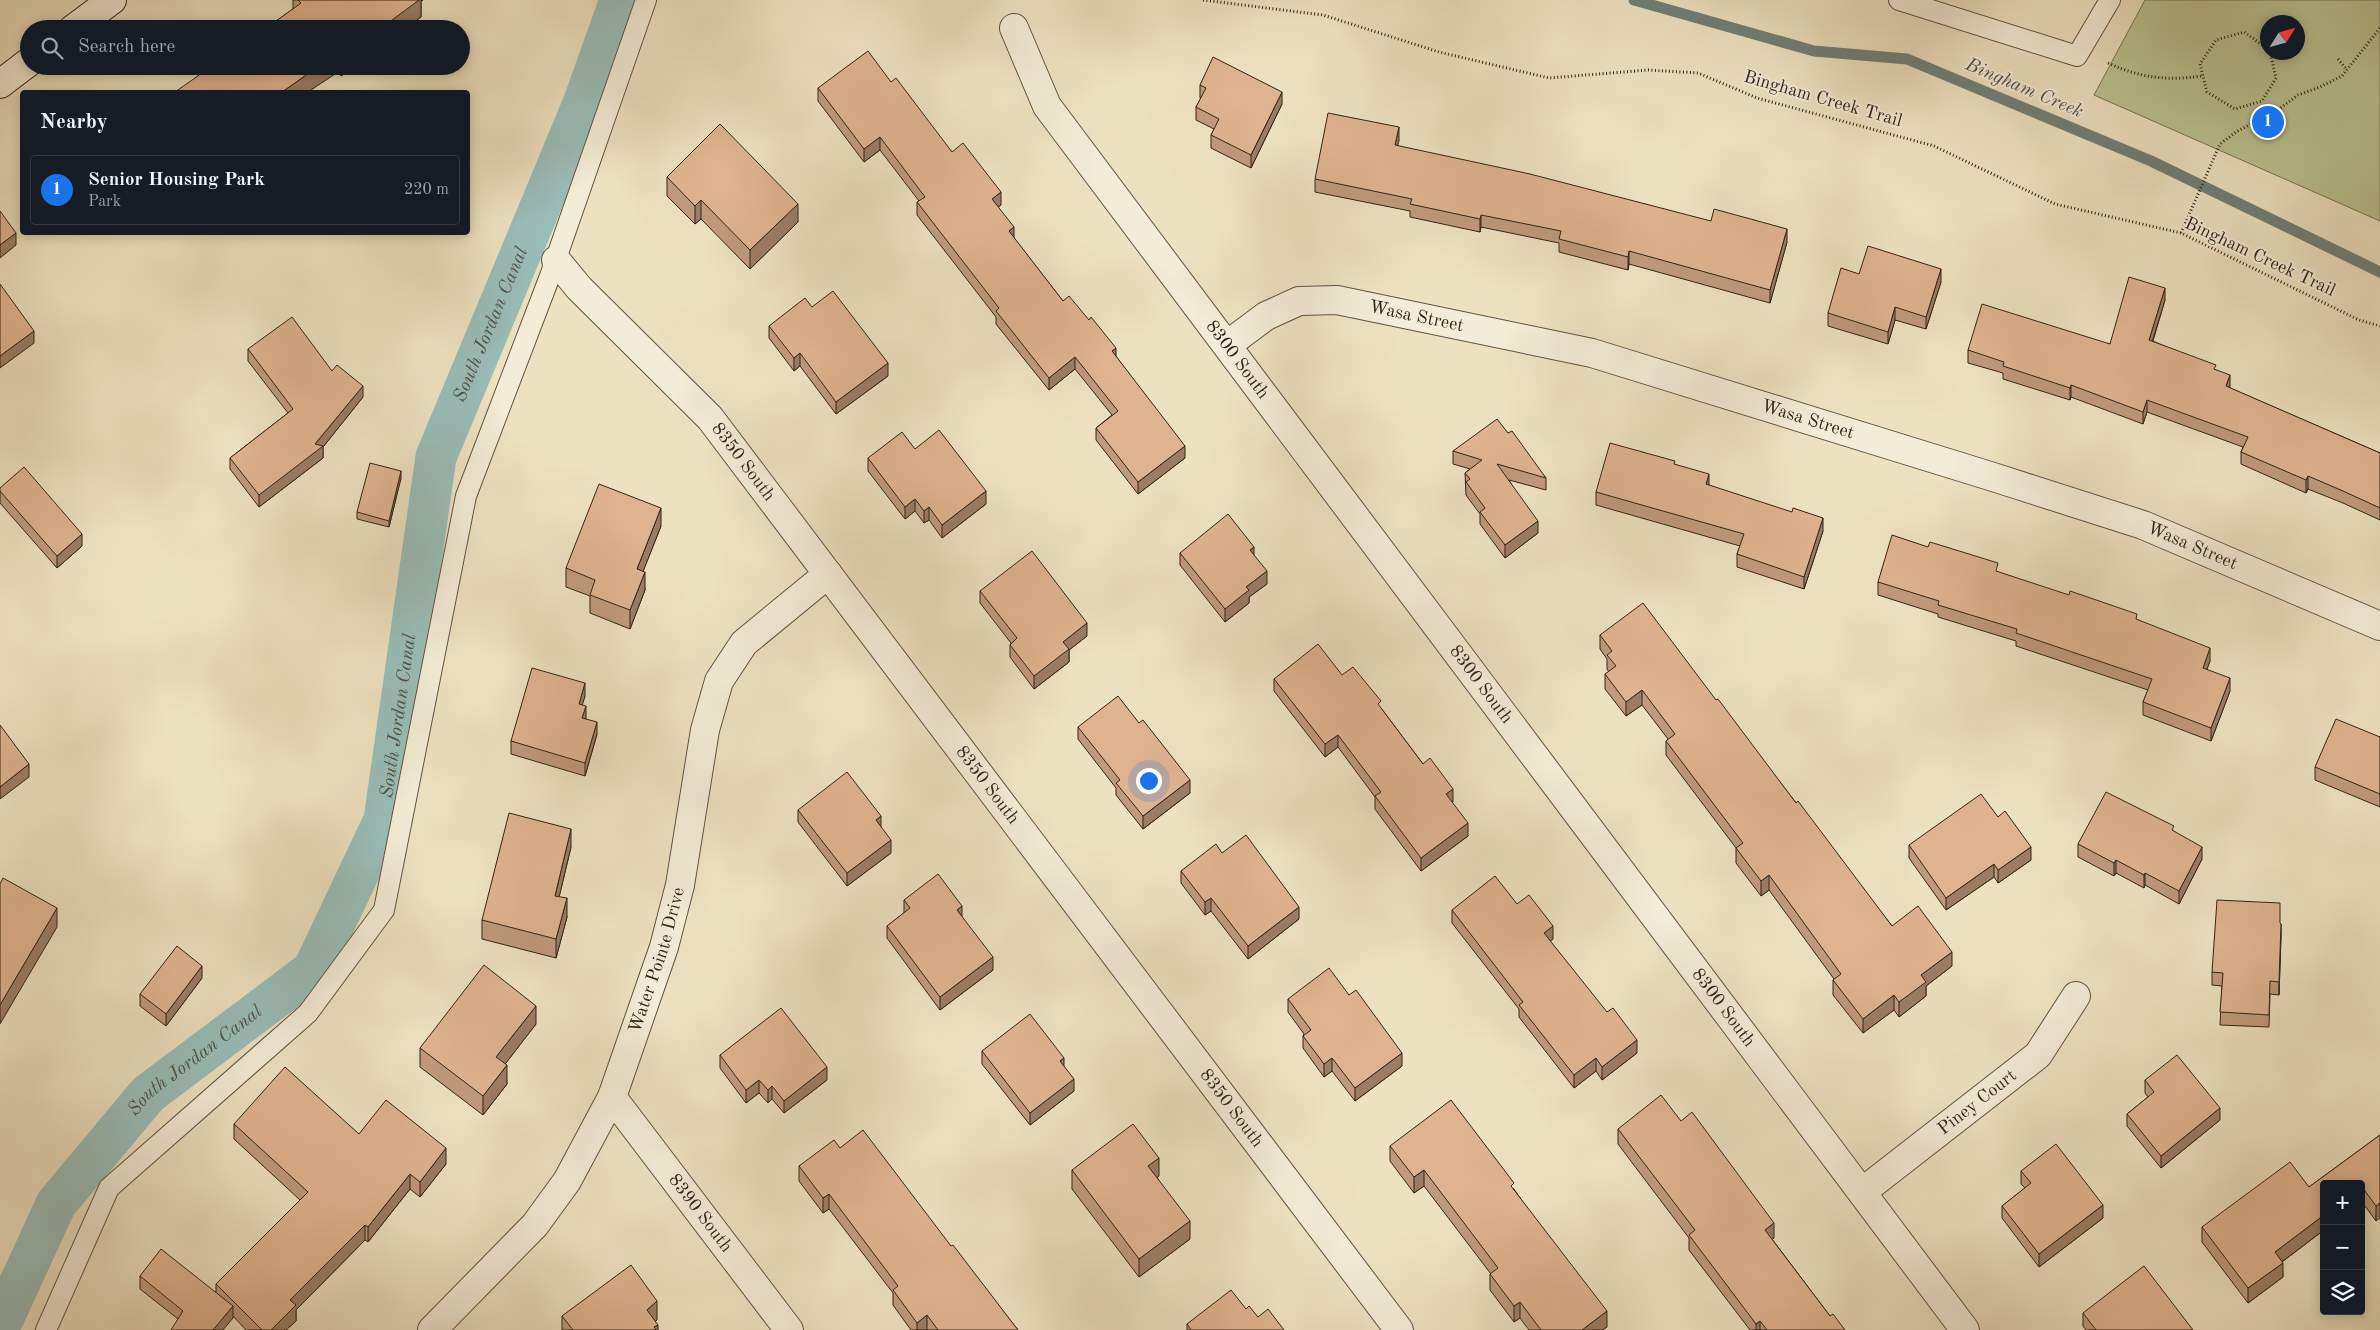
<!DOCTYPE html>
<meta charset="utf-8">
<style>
:root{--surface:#171b24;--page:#20242c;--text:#f1f3f6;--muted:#9ea1a6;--line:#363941;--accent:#1a73e8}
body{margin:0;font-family:"Old Standard TT",serif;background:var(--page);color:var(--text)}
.controls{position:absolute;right:15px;bottom:15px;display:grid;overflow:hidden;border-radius:5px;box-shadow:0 2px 12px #0003}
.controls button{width:45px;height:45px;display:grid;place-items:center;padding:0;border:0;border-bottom:1px solid var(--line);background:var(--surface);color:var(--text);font:25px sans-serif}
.compass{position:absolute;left:2260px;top:15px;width:45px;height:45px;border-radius:50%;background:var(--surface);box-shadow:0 2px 12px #0003;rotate:53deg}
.you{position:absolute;left:1148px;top:780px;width:18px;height:18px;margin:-12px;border:4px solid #fff;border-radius:50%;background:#1a73e8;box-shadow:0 0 0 8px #1a73e833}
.badge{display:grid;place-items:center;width:32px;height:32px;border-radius:50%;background:var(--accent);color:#fff;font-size:16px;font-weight:700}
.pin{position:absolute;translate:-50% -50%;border:2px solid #fff;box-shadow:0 1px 5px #0006}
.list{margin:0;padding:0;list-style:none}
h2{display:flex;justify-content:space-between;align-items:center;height:65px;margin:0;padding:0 20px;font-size:21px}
h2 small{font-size:16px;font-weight:400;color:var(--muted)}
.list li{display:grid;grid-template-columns:32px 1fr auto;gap:15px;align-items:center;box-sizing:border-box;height:70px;margin:0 10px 10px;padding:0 10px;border:1px solid var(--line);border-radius:5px}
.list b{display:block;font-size:19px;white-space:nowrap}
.list p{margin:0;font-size:16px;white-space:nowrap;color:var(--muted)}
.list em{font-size:16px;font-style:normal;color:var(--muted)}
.icon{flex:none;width:28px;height:28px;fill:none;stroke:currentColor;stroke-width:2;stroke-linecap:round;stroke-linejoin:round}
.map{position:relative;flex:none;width:2380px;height:1330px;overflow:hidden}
.search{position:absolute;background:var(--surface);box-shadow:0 2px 12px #0003;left:20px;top:20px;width:450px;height:55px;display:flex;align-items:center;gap:12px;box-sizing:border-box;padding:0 18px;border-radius:28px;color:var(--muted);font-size:19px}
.panel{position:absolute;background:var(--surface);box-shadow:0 2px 12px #0003;left:20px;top:90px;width:450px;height:145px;border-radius:5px}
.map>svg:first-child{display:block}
.green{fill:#bac391;stroke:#767454;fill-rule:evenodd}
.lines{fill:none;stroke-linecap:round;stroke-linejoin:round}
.stream{stroke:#708079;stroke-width:11}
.canal{stroke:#9abdb9;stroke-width:41}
.lane-casing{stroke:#605442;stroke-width:22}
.street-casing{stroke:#605442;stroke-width:30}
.secondary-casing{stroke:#312418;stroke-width:30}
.path{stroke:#312418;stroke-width:3;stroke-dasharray:1 2.5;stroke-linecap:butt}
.lane{stroke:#f3ecd6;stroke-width:20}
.street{stroke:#f3ecd6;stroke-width:28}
.secondary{stroke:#f3ecd6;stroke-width:28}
.wall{fill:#c09a7b;stroke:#312418}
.shaded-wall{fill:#9c7d64;stroke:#312418}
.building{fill:#dfb38f;stroke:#312418}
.labels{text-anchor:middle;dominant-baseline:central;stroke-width:4;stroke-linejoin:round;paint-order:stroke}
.street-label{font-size:18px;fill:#312418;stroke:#f3ecd6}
.water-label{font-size:19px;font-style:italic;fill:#505248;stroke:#f3ecd6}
</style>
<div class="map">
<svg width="2380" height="1330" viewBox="0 0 2380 1330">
<rect width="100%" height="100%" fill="#ede2c0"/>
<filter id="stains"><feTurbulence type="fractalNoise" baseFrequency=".004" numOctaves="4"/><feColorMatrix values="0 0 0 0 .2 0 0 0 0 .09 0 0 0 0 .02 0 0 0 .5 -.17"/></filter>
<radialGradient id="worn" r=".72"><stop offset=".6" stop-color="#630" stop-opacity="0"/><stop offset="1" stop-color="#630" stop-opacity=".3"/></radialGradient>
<!-- green -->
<path class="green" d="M2145 0H2380V221L2094 95ZM2298 22V52H2268V22Z"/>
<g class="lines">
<!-- stream -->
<path class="stream" d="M1634 0 1814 51 1907 59 2151 161 2380 272"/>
<!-- canal -->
<path class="canal" id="s1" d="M0 1326 56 1204 148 1094 313 970 384 820 436 457 583 104 620 0"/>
<defs>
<path id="lane" d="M1899 0 2077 56 2110 0
M46 1330 109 1188 308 1013 384 910 466 496 550 276 646 0"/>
<g id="street">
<path id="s2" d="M1014 28 1047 106 1965 1330"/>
<path id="s3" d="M556 260 579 288 710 418 1399 1330"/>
<path id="s4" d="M1227 345 1266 316 1299 301 1337 300 1592 353 1990 476 2143 525 2380 626"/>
<path id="s5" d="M612 1097 789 1330"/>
<path id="s6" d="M1862 1192 2038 1055 2076 996"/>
<path id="s7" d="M432 1330 535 1225 567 1181 612 1097 664 947 680 885 705 730 719 681 744 643 828 574"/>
</g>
<path id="secondary" d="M73 29 112 0
M0 84 29 62"/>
</defs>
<!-- lane casing -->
<use href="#lane" class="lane-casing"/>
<!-- street casing -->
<use href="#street" class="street-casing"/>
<!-- secondary casing -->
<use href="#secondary" class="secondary-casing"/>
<!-- path -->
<path class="path" d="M1203 0 1323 15 1439 52 1549 78 1648 70 1698 73 1757 98 1934 146 2055 204 2181 233 2359 320 2380 326
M2268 49 2244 32 2216 40 2200 64 2207 92 2235 109 2262 101 2276 78 2270 52
M2338 59 2347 70
M2108 63C2140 78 2168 81 2202 76
M2181 233 2220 144 2236 132 2279 109 2298 95 2320 87 2342 76 2380 28"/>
<!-- lane -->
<use href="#lane" class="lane"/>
<!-- street -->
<use href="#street" class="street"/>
<!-- secondary -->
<use href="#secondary" class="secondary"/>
</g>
<!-- wall -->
<path class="wall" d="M293 0H423L421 1V17L405 29H265L293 9Z
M212 66H355L341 76 338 72Z
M891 82 952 152 1001 205 998 207 1014 238 1063 301 1116 356 1185 458 1138 494 1096 440V428L1112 415 1075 369 1049 390 996 324V317L917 215V202L919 201 880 150 864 162 818 101V88Z
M1200 85 1282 104 1251 168 1211 148V135L1214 129 1196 120V107L1201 98H1200Z
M1399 140 1397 146 1787 242 1770 303 1629 264 1628 270 1559 252V243L1481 227 1480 232 1410 217V211L1315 192V179Z
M667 177 798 222 750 269 701 219 695 224 667 196Z
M1859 274 1941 282 1926 329 1895 320 1888 344 1828 326V313Z
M2165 300 2153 341 2216 370 2230 388 2380 453V520L2343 503 2308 489 2306 493 2241 464V452L2243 447 2147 412 2143 424 2071 397 2070 400 2003 379V373L1968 363V350L2110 344Z
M812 307 888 376 836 414 800 366 794 371 769 338V326Z
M248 349 332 371 363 397 323 447V458L259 507 230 469V458L288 413 248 361Z
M1508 433 1546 478V490L1509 480 1538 533 1505 558 1480 524V514L1466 495 1465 473 1470 469 1453 464V451Z
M915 449 986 504 942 538 929 520 924 523 915 511 905 519 868 471V458Z
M1675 464 1709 485 1823 531 1804 589 1737 567V554L1740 546 1596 505V492Z
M401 478 389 527 357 519V512Z
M0 488 82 546 57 568 0 503Z
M661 526 643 571 645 590 630 629 590 613V596L566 587V568Z
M1180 553 1254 555 1267 584 1249 597V603L1225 622 1180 565Z
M1998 572 2137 620 2210 661 2207 669 2230 691 2211 741 2143 715V702L2148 690 2016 646V641L1938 617V614L1878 595V582Z
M980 591 1087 636 1069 650V662L1034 689 1010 657V645L1011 643 980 603Z
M1600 635 1716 700 1892 926 1952 966 1926 986V996L1899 1017 1894 1010 1863 1033 1833 995V980L1834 979 1769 890 1761 896 1736 863V848L1666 755V741L1668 739 1642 705 1626 716 1605 689V674L1609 672 1607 669V659L1600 649Z
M1342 675 1381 708 1423 764 1453 802H1452L1468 836 1421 871 1375 809V797L1338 747 1325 757 1274 691V679Z
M585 696 582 704 586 719 597 734 585 776 511 754V741Z
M1139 723 1190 793 1143 829 1116 795V788L1078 739V727Z
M2380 737V807L2315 780V767Z
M798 810 891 853 847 886 798 822Z
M1998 817 2031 860 1998 883 1994 877 1946 910 1909 858V845Z
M2174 831 2202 859 2179 904 2145 885 2144 888 2116 873 2114 876 2078 857V844Z
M571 847 559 897 567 917 556 958 482 939V920Z
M1222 853 1299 919 1248 959 1211 911 1205 915 1181 883V871Z
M904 900 993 970 940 1010 887 938V926L904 913Z
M1517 904 1553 939 1550 941 1637 1053 1602 1080 1596 1071 1574 1088 1519 1017V1009L1452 923V910Z
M2280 923 2281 936 2279 995 2270 994 2269 1027 2220 1025 2222 986 2212 985V972Z
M202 978 166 1026 140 1006V994Z
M1349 995 1402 1066 1355 1101 1332 1071 1324 1077 1303 1048V1036L1304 1034 1288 1012V999Z
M536 1024 505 1064 507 1084 483 1115 420 1067V1048Z
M982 1051 1064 1067 1074 1091 1030 1125 982 1064Z
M720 1055 827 1080 784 1113 772 1099 768 1103 759 1093 746 1103 720 1068Z
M2145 1080 2220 1120 2161 1168 2127 1126V1114L2148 1097 2145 1093Z
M1681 1121 1774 1238 1772 1239 1830 1316 1845 1330H1750L1689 1250V1238L1618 1144V1129Z
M234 1124 359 1134 446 1164 420 1197 410 1189 368 1242 365 1240 296 1310V1321L286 1330H246L233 1316V1318L178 1319 140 1289V1276L216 1292V1284L300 1200 234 1139Z
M2380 1135 2376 1221 2362 1202H2361V1184H2324V1230L2282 1262 2283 1277 2248 1303 2202 1242V1227L2309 1187Z
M1390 1146 1514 1189 1607 1327 1602 1330H1529L1520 1318 1514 1322 1490 1290V1274H1491L1424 1186 1414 1193 1390 1161Z
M840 1148 951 1246 1018 1330H911L893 1305V1293L829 1209 823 1213 799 1181V1166Z
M1072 1170 1159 1176 1157 1177 1190 1239 1139 1277 1072 1189Z
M2021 1171 2103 1218 2039 1267 2002 1218V1206L2025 1188 2021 1184Z
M1246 1309 1258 1317 1284 1330H1187V1324Z
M2083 1313 2193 1330H2086L2083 1326Z
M562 1316 657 1320 655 1321 658 1330H562Z"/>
<!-- shaded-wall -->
<path class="shaded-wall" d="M414 0H423L421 1V17L405 29H380Z
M319 66H338V72L308 92H282Z
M341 66H355L341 76Z
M1282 92V104L1251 168V155Z
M1399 127V140L1395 158V145Z
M880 137V150L864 162V149Z
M1001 192V205L992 212V199Z
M701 200V219L695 224V206Z
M798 204V222L750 269V250Z
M1481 215V227L1480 232V219Z
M1014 227V239L1009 231Z
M1787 229V242L1770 303V290Z
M16 233V245L0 258V245Z
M1629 251V264L1628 270V257Z
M1941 269V282L1926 329V317Z
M2165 288V300L2149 352V340Z
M1895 307V320L1888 344V332Z
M34 331V343L0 368V356Z
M1116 348V361L1112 351Z
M800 353V366L794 371V358Z
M1075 357V369L1049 390V378Z
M888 363V376L836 414V402Z
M2230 375V387L2226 398V386Z
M2071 385V397L2070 400V388Z
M363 386V397L323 447V458L259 507V495L315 444Z
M2147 400V412L2143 424V412Z
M1185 446V458L1138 494V482Z
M401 471V478L389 527V521Z
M1709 474V487L1706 484Z
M2308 476V489L2306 493V480Z
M986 491V504L942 538V525Z
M915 499V511L905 519V507Z
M929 507V520L924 523V511Z
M661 508V526L637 587V569Z
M1823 518V531L1804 589V577Z
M1538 521V533L1505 558V545Z
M82 534V546L57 568V556Z
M1254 547V559L1250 550Z
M1267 571V584L1249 597V603L1225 622V609L1246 587Z
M645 572V590L630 629V610Z
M1087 623V636L1069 650V662L1034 689V676L1063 642Z
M2210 648V661L2203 680V668Z
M2230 678V691L2211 741V728Z
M585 683V696L579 716V704Z
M1642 690V705L1626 716V702Z
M586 706V718L582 730V718Z
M597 722V734L585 776V763Z
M1338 735V747L1325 757V744Z
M29 764V777L0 799V787Z
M1190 780V793L1143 829V816Z
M1453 789V802L1446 807V794Z
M881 816V828L876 820Z
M1468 823V836L1421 871V858Z
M571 829V847L555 914V896Z
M891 840V853L847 886V873Z
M2031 847V860L1998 883V870Z
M2202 847V859L2179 904V891Z
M2116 860V873L2114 876V863Z
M1994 864V877L1946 910V898Z
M2145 873V885L2144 888V875Z
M1769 875V890L1761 896V881Z
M567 898V917L556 958V939Z
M1211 898V911L1205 915V902Z
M962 906V918L957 910Z
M1299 907V919L1248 959V946Z
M57 908V927L0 1024V1005Z
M2281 924V936L2279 995V982Z
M1553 926V939L1544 945V933Z
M1952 952V966L1926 986V996L1899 1017V1002L1921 975Z
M993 957V970L940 1010V997Z
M202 966V978L166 1026V1014Z
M1894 995V1010L1863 1033V1019Z
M536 1006V1024L496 1076V1057Z
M1637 1040V1053L1602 1080V1067Z
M1402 1053V1066L1355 1101V1088Z
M1064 1058V1070L1060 1061Z
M1332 1058V1071L1324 1077V1064Z
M1596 1058V1071L1574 1088V1075Z
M507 1065V1084L483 1115V1096Z
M827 1067V1080L784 1113V1101Z
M1074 1079V1091L1030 1125V1113Z
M759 1080V1093L746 1103V1090Z
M772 1086V1099L768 1103V1090Z
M2220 1108V1120L2161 1168V1156Z
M446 1148V1164L420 1197V1182Z
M1159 1158V1176L1148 1184V1166Z
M1424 1170V1186L1414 1193V1177Z
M410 1174V1189L368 1242V1227Z
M2361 1187H2362V1202H2361Z
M829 1194V1209L823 1213V1198Z
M2380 1203V1218L2376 1221V1206Z
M2103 1205V1218L2039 1267V1254Z
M2324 1215V1230L2275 1267V1252Z
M1190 1221V1239L1139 1277V1259Z
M1774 1223V1238L1765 1245V1230Z
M365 1225V1240L296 1310V1321L286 1330H271L290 1300Z
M2283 1263V1277L2248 1303V1288Z
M657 1301V1320L647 1328V1310Z
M1520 1302V1318L1514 1322V1306Z
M233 1306V1318L223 1330H213Z
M1607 1311V1327L1602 1330H1582Z
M927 1315V1330H917V1323Z
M1760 1321V1330H1756V1324Z
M658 1325V1330H654V1327Z"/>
<!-- building -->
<path class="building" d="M298 0H419L380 29H265L301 3Z
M868 51 891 82 896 78 952 152 963 143 1001 192 992 199 1014 227 1009 231 1063 301 1069 296 1089 320 1091 317 1116 348 1112 351 1185 446 1138 482 1096 428 1118 411 1075 357 1049 378 996 311 999 308 917 202 925 197 880 137 864 149 818 88Z
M1213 57 1282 92 1251 155 1211 135 1219 119 1196 107 1206 88 1200 85Z
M212 66H319L282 92H175Z
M1328 113 1399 127 1395 145 1530 174 1711 221 1714 209 1787 229 1770 290 1629 251 1628 257 1559 239 1561 231 1481 215 1480 219 1410 204 1412 199 1315 179Z
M720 124 798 204 750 250 701 200 695 206 667 177Z
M0 211 16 233 0 245Z
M1868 246 1941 269 1926 317 1895 307 1888 332 1828 313 1841 268 1859 274Z
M2129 277 2165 288 2149 340 2216 365 2214 369 2230 375 2226 386 2380 453V508L2343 491 2308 476 2306 480 2241 452 2248 437 2147 400 2143 412 2071 385 2070 388 2003 366 2004 362 1968 350 1982 304 2110 344Z
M0 284 34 331 0 356Z
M833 291 888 363 836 402 800 353 794 358 769 326 805 298 812 307Z
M292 317 332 371 337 365 363 386 315 444 323 446 259 495 230 458 293 409 248 349Z
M1497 419 1508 433 1512 431 1546 478 1497 464 1538 521 1505 545 1480 512 1485 508 1466 482 1470 479 1465 473 1482 460 1453 451Z
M939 430 986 491 942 525 929 507 924 511 915 499 905 507 868 458 902 432 915 449Z
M1610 443 1675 461 1674 464 1709 474 1706 484 1792 512 1793 508 1823 518 1804 577 1737 554 1744 534 1596 492Z
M370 463 401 471 389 521 357 512Z
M24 467 82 534 57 556 0 491V488Z
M599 484 661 508 637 569 645 572 630 610 590 595 595 580 566 568Z
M1228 514 1254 547 1250 550 1267 571 1246 587 1249 590 1225 609 1180 553Z
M1892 535 1928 547 1930 542 1998 563 1996 571 2069 595 2070 591 2137 614 2136 619 2210 648 2203 668 2230 678 2211 728 2143 702 2152 679 2016 633 2017 629 1938 605 1939 601 1878 582Z
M1032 551 1087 623 1063 642 1069 649 1034 676 1010 645 1017 638 980 591Z
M1643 603 1716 700 1718 699 1796 803 1798 801 1892 926 1918 906 1952 952 1921 975 1926 982 1899 1002 1894 995 1863 1019 1833 980 1841 974 1769 875 1761 881 1736 848 1743 843 1666 741 1675 734 1642 690 1626 702 1605 674 1616 666 1607 655 1612 651 1600 635Z
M1318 644 1342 675 1353 667 1381 701 1378 704 1423 764 1430 758 1453 789 1446 794 1468 823 1421 858 1375 796 1381 792 1338 735 1325 744 1274 679Z
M532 668 585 683 579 704 586 706 582 718 597 722 585 763 511 741Z
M1118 696 1139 723 1143 720 1190 780 1143 816 1116 783 1120 780 1078 727Z
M2336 719 2380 737V794L2315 767Z
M0 725 29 764 0 787Z
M847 772 881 816 876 820 891 840 847 873 798 810Z
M2106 792 2174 826 2172 830 2202 847 2179 891 2145 873 2144 875 2116 860 2114 863 2078 844Z
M1981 794 1998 817 2005 811 2031 847 1998 870 1994 864 1946 898 1909 845Z
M509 813 571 829 555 896 567 898 556 939 482 920Z
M1246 835 1299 907 1248 946 1211 898 1205 902 1181 871 1216 844 1222 853Z
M938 874 962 906 957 910 993 957 940 997 887 926 910 908 904 900Z
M1495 876 1517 904 1529 895 1553 926 1544 933 1607 1012 1613 1008 1637 1040 1602 1067 1596 1058 1574 1075 1519 1005 1523 1002 1452 910Z
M3 878 57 908 0 1005V884Z
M2217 900 2280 903V923L2281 924 2279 982 2270 981 2269 1015 2220 1012 2223 973 2212 972Z
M177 946 202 966 166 1014 140 994Z
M484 965 536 1006 496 1057 507 1065 483 1096 420 1048Z
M1329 968 1349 995 1356 990 1402 1053 1355 1088 1332 1058 1324 1064 1303 1036 1311 1030 1288 999Z
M781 1008 827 1067 784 1101 772 1086 768 1090 759 1080 746 1090 720 1055Z
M1030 1014 1064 1058 1060 1061 1074 1079 1030 1113 982 1051Z
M2177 1055 2220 1108 2161 1156 2127 1114 2154 1092 2145 1080Z
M285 1067 359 1134 386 1100 446 1148 420 1182 410 1174 368 1227 365 1225 290 1300 296 1305 271 1330H262L216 1284 308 1192 234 1124Z
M1661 1095 1681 1121 1692 1112 1774 1223 1765 1230 1830 1316 1833 1314 1845 1330H1767L1760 1321 1756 1324 1689 1235 1695 1230 1618 1129Z
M1451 1100 1514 1183 1511 1186 1607 1311 1582 1330H1541L1520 1302 1514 1306 1490 1274 1498 1268 1424 1170 1414 1177 1390 1146Z
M1133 1124 1159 1158 1148 1166 1190 1221 1139 1259 1072 1170Z
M863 1130 951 1246 953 1245 1018 1330H938L927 1315 917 1323 893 1290 898 1286 829 1194 823 1198 799 1166 834 1140 840 1148Z
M2380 1135V1203L2376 1206 2362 1187H2361V1184H2324V1215L2275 1252 2283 1263 2248 1288 2202 1227 2290 1162 2309 1187Z
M2056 1144 2103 1205 2039 1254 2002 1206 2031 1183 2021 1171Z
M161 1249 233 1306 213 1330H171L183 1311 140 1276Z
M631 1265 657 1301 647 1310 658 1325 654 1327 656 1330H573L562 1316Z
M2144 1266 2193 1330H2096L2083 1313Z
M1231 1290 1246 1309 1249 1306 1258 1317 1268 1309 1284 1330H1191L1187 1324Z"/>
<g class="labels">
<!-- street labels -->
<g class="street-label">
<text transform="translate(1823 99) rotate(16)">Bingham Creek Trail</text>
<text transform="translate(2260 257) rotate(25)">Bingham Creek Trail</text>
<text stroke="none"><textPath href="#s4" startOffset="204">Wasa Street</textPath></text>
<text stroke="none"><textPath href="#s2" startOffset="402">8300 South</textPath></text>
<text stroke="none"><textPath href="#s4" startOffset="609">Wasa Street</textPath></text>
<text stroke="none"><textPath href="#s3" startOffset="276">8350 South</textPath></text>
<text stroke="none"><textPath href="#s4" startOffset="1014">Wasa Street</textPath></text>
<text stroke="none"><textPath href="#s2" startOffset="808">8300 South</textPath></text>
<text stroke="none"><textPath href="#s3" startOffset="681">8350 South</textPath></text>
<text stroke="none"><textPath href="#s7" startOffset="441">Water Pointe Drive</textPath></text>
<text stroke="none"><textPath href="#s2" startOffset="1212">8300 South</textPath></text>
<text stroke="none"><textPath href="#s6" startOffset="146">Piney Court</textPath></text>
<text stroke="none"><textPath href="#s3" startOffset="1086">8350 South</textPath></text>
<text stroke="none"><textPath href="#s5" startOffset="146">8390 South</textPath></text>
</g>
<!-- water labels -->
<g class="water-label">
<text transform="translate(2024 89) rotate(23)">Bingham Creek</text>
<text stroke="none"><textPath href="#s1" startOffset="1160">South Jordan Canal</textPath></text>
<text stroke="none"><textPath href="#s1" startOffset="755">South Jordan Canal</textPath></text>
<text stroke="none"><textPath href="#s1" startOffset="335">South Jordan Canal</textPath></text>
</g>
</g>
<rect width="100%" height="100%" filter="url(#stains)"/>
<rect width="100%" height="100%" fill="url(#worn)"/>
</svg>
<div class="controls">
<button>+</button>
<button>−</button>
<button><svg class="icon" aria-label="layers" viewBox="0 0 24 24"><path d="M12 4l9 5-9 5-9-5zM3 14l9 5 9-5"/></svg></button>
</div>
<svg class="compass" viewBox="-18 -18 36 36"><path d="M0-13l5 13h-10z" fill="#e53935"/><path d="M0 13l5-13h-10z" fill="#9ea1a6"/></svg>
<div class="you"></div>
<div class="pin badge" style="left:2268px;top:122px">1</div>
<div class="search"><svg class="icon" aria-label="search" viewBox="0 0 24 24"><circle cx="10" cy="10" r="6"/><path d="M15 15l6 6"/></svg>Search here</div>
<section class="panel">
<h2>Nearby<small></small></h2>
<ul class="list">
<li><span class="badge">1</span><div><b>Senior Housing Park</b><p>Park</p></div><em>220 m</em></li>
</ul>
</section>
</div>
